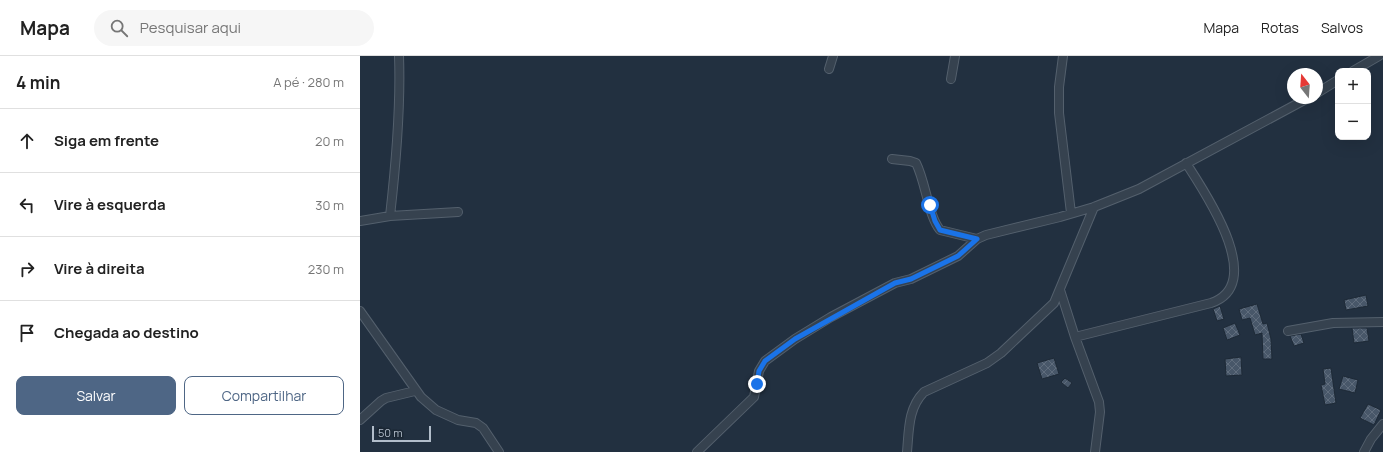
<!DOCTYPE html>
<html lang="pt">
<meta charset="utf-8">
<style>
:root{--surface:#fff;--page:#f6f6f6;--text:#222;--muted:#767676;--line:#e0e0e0;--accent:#4e6685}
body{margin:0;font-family:Manrope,sans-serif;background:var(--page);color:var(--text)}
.controls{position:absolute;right:12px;top:12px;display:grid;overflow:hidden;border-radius:8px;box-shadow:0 4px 16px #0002}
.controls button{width:36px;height:36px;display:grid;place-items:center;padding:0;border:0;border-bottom:1px solid var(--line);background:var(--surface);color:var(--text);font:20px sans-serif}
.compass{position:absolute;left:927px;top:12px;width:36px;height:36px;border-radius:50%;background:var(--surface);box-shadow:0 4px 16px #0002;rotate:343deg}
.scale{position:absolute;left:12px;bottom:10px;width:59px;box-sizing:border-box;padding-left:4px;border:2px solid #b2bdca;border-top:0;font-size:11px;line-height:14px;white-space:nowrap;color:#b2bdca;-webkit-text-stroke:3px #1b2734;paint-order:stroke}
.stop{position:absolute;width:12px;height:12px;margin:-9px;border:3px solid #1a73e8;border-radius:50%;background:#fff}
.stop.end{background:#1a73e8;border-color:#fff;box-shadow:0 1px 4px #0008}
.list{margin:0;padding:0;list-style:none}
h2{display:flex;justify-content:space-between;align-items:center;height:52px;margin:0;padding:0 16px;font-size:17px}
h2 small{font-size:13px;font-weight:400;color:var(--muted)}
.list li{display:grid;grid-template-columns:26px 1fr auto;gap:12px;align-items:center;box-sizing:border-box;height:64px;padding:0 16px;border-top:1px solid var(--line)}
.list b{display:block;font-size:15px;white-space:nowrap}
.list em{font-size:13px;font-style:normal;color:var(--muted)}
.actions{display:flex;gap:8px;padding:12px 16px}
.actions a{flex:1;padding:9px 0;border:1px solid var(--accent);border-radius:8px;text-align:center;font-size:14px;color:var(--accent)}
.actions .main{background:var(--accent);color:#fff}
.icon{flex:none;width:22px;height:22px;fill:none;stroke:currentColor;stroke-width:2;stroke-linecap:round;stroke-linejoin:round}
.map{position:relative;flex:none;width:1023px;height:396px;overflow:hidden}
header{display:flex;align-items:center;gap:24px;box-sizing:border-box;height:56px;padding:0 20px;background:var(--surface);border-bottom:1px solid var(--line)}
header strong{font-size:19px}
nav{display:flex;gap:22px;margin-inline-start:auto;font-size:14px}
.search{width:280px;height:36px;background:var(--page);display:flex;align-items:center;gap:10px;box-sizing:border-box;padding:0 14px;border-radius:22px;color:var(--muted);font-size:15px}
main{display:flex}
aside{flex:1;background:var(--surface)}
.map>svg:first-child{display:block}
.building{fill:url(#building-cross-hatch);stroke:#1d2936}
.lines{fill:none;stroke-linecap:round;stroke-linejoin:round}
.minor-casing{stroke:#54606d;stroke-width:10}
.minor{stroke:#36424f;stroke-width:8}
.route{stroke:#1a73e8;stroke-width:5}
</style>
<header>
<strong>Mapa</strong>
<div class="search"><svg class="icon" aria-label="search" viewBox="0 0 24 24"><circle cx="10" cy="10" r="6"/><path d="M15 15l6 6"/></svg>Pesquisar aqui</div>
<nav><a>Mapa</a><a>Rotas</a><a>Salvos</a></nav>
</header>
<main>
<aside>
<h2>4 min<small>A pé · 280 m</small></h2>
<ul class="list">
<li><svg class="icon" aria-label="ahead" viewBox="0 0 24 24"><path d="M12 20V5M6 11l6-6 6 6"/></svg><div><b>Siga em frente</b></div><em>20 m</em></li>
<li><svg class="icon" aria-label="left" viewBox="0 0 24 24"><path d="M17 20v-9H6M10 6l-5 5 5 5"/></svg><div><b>Vire à esquerda</b></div><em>30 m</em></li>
<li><svg class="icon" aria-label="right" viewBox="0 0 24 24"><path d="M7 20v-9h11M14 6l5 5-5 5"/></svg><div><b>Vire à direita</b></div><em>230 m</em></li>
<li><svg class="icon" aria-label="arrive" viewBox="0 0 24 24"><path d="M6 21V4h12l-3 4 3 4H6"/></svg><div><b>Chegada ao destino</b></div></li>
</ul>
<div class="actions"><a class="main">Salvar</a><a>Compartilhar</a></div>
</aside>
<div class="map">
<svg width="1023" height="396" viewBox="0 0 1023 396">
<defs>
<pattern id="building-cross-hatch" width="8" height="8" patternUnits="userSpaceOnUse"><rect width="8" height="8" fill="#485769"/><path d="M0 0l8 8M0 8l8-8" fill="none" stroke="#606d7d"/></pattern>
</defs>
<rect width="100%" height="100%" fill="#223040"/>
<!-- building -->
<path class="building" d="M1006 239 1008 250 986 254 984 244Z
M897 248 903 268 907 267 911 283 912 303H903L902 277 895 279 890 262 882 264 879 253Z
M860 250 864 263 857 265 853 253Z
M875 267 880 279 867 284 863 272Z
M992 272H1007L1009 285 994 287Z
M941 278 944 287 934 290 930 280Z
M881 301 882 319 866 320 865 303Z
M694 302 699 318 682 323 677 307Z
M971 312 976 347 965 349 961 329 965 328 963 313Z
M983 320 998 324 995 337 979 333Z
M705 322 712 327 708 332 701 326Z
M1008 348 1021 354 1014 369 1000 362Z"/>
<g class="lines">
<defs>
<path id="minor" d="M703 0 699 31V57L711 157
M469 13 473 0
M993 15 1019 0
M591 23 595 0
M957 37 978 24
M532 103 550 105 556 107C566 127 568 159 580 174L617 183
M30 160C36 107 41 53 39 0
M0 165 30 160 98 156
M700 234 715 281 739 346 740 356 735 396
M0 255 61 341 76 354 98 364 116 367 123 372 139 396
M928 275 973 267 1023 266
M715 281 851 247C908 228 844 135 826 107
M0 364 21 345 26 342 55 335
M337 396 394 341 399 315 405 305 435 283 471 261 535 227 551 223 598 200 617 183 626 179 700 161 734 151 779 133 948 42
M547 396C549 374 548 352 564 336L627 307 641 297 694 247 734 151
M1004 396 1011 383 1023 368"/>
</defs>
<!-- minor casing -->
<use href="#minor" class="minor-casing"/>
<!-- minor -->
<use href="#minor" class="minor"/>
</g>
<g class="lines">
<!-- route -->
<path class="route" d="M397 328 399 315 405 305 435 283 535 227 551 223 598 200 617 183 580 174 575 165 570 149"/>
</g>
</svg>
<div class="controls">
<button>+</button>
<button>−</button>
</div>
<svg class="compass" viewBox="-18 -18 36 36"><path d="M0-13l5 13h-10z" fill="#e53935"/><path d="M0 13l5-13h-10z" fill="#767676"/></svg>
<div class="scale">50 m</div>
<div class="stop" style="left:570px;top:149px"></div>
<div class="stop end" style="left:397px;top:328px"></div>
</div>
</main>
